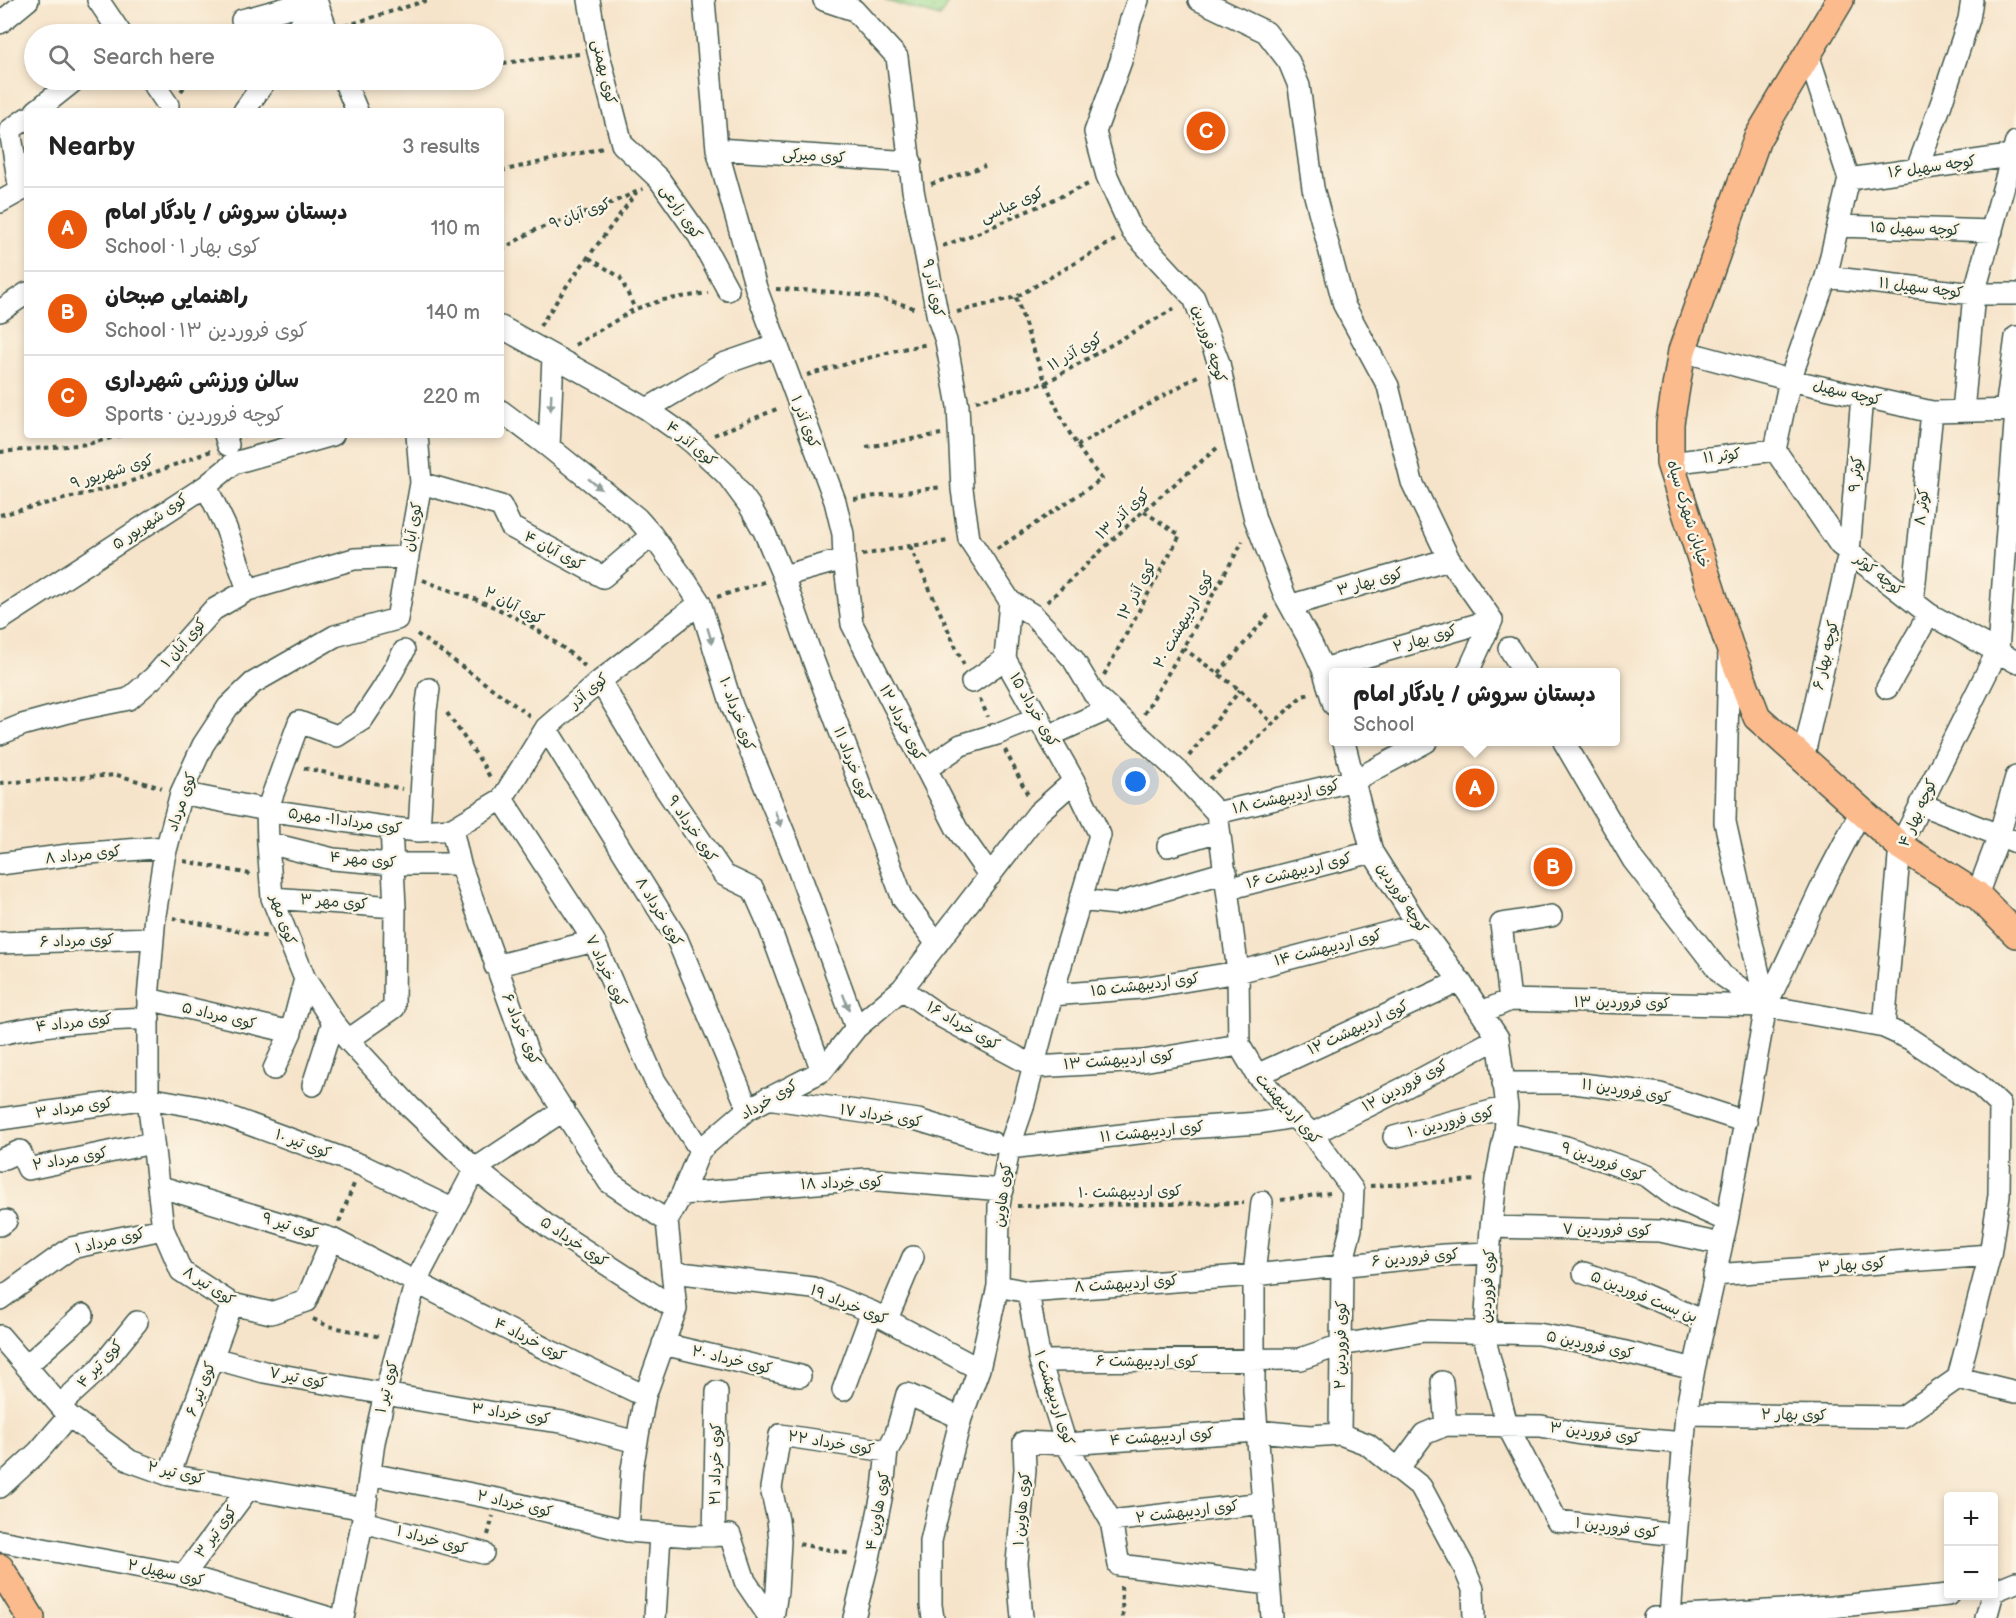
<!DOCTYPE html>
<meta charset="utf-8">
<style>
:root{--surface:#fff;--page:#f6f6f6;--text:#222;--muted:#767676;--line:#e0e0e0;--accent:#ea580c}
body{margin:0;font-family:"Balsamiq Sans","Playpen Sans Arabic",sans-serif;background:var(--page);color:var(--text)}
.controls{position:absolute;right:18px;bottom:18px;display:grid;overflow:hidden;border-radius:6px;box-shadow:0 3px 9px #0003}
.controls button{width:54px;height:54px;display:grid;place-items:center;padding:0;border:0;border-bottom:2px solid var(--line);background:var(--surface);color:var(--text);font:30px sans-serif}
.you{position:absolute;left:1136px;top:782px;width:21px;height:21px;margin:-15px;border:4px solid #fff;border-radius:50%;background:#1a73e8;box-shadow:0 0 0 9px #1a73e833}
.badge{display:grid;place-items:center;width:39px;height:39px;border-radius:50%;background:var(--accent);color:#fff;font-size:20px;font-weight:700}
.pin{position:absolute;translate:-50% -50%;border:3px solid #fff;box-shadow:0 2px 6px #0006}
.popup{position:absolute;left:1329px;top:668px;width:291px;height:78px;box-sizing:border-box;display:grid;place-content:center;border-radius:6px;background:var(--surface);filter:drop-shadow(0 2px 4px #0005);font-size:20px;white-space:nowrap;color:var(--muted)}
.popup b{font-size:22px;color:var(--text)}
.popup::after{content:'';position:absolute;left:50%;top:100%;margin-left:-12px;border:12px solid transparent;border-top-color:var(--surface)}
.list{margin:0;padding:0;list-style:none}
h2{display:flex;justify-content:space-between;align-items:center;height:78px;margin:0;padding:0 24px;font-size:26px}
h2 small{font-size:20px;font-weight:400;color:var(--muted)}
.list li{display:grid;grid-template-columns:39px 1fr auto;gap:18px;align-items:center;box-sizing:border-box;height:84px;padding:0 24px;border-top:2px solid var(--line)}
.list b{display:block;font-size:22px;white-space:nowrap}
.list p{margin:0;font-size:20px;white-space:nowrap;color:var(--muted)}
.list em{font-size:20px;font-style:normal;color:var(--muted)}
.icon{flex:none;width:33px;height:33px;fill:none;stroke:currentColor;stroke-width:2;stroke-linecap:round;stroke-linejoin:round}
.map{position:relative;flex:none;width:2016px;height:1618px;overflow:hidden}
.search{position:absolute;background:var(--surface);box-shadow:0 3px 9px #0003;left:24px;top:24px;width:480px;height:66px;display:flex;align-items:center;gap:15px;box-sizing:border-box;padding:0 21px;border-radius:33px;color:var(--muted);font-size:22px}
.panel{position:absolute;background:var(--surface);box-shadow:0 3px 9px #0003;left:24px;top:108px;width:480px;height:330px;border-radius:6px}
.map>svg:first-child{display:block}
.park{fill:url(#park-dots);stroke:#5d8c62;stroke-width:1.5}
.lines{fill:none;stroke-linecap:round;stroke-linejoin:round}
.minor-casing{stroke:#3f564a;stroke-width:24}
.major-casing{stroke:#3f564a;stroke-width:30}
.path{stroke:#3f564a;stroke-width:4;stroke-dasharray:4.5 4.5;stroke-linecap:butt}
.minor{stroke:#fff;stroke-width:21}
.major{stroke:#fbbb8d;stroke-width:27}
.oneway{fill:#8f9e9a}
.labels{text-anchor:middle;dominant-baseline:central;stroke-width:5;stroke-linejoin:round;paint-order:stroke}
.street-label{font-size:15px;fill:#1f3d34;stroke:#fcf5e5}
</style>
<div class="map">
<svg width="2016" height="1618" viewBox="0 0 2016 1618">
<defs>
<pattern id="park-dots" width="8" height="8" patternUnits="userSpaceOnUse" patternTransform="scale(1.5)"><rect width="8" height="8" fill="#9bdb91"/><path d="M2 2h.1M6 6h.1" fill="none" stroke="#85bd7e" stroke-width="1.8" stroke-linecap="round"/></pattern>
</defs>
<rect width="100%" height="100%" fill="#fcf5e5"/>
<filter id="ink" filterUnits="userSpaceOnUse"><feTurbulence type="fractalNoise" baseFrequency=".0167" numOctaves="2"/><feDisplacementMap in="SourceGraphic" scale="12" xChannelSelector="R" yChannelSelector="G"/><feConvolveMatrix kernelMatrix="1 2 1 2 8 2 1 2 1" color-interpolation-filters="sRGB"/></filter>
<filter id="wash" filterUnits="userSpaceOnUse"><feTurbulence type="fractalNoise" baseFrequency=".008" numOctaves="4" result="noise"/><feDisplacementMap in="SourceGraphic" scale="24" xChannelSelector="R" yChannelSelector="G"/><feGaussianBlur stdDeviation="1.35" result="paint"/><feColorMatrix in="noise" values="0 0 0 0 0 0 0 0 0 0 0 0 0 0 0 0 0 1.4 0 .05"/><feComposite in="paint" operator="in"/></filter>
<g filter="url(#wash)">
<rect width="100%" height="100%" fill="#f6e4ca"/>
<!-- park -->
<path class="park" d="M884 0H949L940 17Z"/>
</g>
<g filter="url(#ink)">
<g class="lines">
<defs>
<path id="minor" d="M98 0 121 34
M316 0 328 34
M589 0 598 51 622 144 659 179 699 236 728 290
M704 0 717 149 756 288 835 501 843 534 844 559 852 624 957 829 990 876
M824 0 854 10 897 57 913 190 938 318 946 341 958 406 962 489 969 539 1010 601 1033 615 1048 631 1073 659 1094 694 1177 770 1217 813 1238 972 1239 1045 1257 1075 1294 1117 1312 1134 1353 1190 1351 1229 1342 1265 1340 1434 1367 1444 1421 1487 1464 1567 1473 1589 1474 1618
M1138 0 1130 22 1121 61 1095 132 1107 176 1132 231 1194 298 1219 363 1229 413 1255 519 1285 596 1311 643 1323 669 1334 705
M1199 0 1266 32 1289 62 1299 86 1313 188 1344 305 1388 386 1412 482 1449 559 1492 620
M242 20 316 0
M0 23 28 0
M295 34 316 0
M151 80 168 105
M344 80 357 111
M36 111 75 80
M244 111 266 80
M717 149 911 162
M1917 169 1941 104 1969 19 1972 0
M1849 179 2016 155
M0 202 20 191 10 130 27 118
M1838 226 1992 231
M1826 277 1974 294H2016
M0 311 27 293
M501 327 611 388 647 409 674 428 694 444 727 475 749 505 764 531 783 576 809 649 903 899 937 944
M1682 351 1790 380 1932 412 2016 410 1998 650 1900 846 1884 1027
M647 409 723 364 778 345
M2006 410 2016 337
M501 411 549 447 637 518 652 535 687 583 700 603 732 706 793 855 856 1028
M1963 411 1974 294 2016 142
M225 435 228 445
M549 447 553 357
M1775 450 1790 380 1826 277 1849 179 1808 54
M1775 450 1840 545 1929 614 2016 662
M1670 463 1775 450
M421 483 501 506 511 527 603 577 652 535
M206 486 234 463 333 435
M783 576 844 559
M1913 601 1932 412
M1292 605 1449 559
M0 620 206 486 226 528 248 590
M1509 648 1524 672
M404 651 384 687 362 720 337 736 299 722 267 810 268 843 272 898 305 979 333 1022 348 1040 409 1106 475 1169 549 1227 676 1309
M1323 669 1492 620
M1468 672 1492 620
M600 681 658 778 724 875 753 889 768 923 822 1071
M972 682 1005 659
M1887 688 1929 614
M546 728 677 939 748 1109
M0 734 22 725 80 709 129 699 154 677 213 610 248 590 354 559 407 557
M1049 736 1109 709
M1344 742 1372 852 1418 925 1460 981 1498 1038 1507 1107 1505 1133 1496 1179 1491 1227 1485 1332 1486 1344 1507 1425 1557 1521 1676 1535
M1564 742 1633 860 1723 976 1766 1006
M1803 759 1849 552 1862 396
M926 769 961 745 997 734 1039 717
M181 793 267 810 391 828 419 831 452 829 502 799 546 728 600 681 700 603
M502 799 594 941 655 1081 700 1150
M1920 804 2016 842
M1217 813 1355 780 1426 742
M452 829 460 864 529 1057 609 1182 667 1221
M419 831 426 710 429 689
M268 843 333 859 392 864H460
M1168 846 1219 831
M0 864 76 854 167 847
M1227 889 1372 852
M1977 895 1999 836 2016 777
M272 898 395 907
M1080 900 1116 904 1226 872
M0 943 153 938
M495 966 594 941
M902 989 942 1017 1024 1061
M1052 995 1141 988 1238 972 1418 925
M148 999 291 1032
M1510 1000 1501 924 1551 916
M1766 1006 1825 880 1861 811
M1482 1012 1510 1000 1766 1006 1884 1027 1910 1039 1978 1084 2000 1105 1999 1195 1990 1255 1958 1378 1902 1417 1686 1414
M0 1034C48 1023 99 1020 149 1018
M348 1040 394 1008 395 907 391 828
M1035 1067 1143 1061 1239 1045
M274 1069 291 1032 305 979
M1257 1075 1460 981
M1503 1083H1574L1660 1094 1746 1122
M313 1085 333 1022
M767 1098 918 1120 993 1143
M0 1119 148 1098 205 1108 361 1165 452 1209
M1505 1133 1566 1147 1647 1176 1676 1198 1727 1221
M1312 1134 1402 1089 1498 1038
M1394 1137 1507 1107
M1009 1148 1173 1129 1259 1123 1294 1117
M0 1160 20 1151 28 1169 152 1143
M158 1186 332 1239 544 1348 645 1396
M682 1194 867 1179 1003 1190
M1262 1202 1254 1275V1391L1272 1618
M0 1225 6 1221
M1491 1227 1660 1231 1721 1244
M332 1239 306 1301 271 1313 232 1304 181 1271 163 1229 148 1098V999L155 915 164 858 181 793 203 745 228 707 253 683 335 636 397 619 421 483 417 435
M672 1272 813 1288 872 1312 979 1369
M1584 1273 1631 1289 1704 1321
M1714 1275 1990 1255
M998 1286 1028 1292 1254 1275 1444 1255 1489 1253
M1028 1292 1040 1361 1066 1444 1111 1521 1119 1565 1269 1584
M0 1299 71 1248 163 1229
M887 1319 913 1257
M0 1336 69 1416 130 1461 169 1475 365 1509
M663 1344 800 1376
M213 1358 264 1372 385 1394 495 1413 562 1422 636 1442
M1040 1361 1300 1359 1341 1345 1424 1331 1538 1334 1593 1344 1694 1369
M26 1366 83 1315
M1958 1378 2016 1392
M1442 1382 1446 1425
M843 1390 872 1312
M60 1405 99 1369 137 1322
M1398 1469 1424 1434 1446 1425 1541 1426 1581 1434 1684 1443
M370 1474 497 1499 628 1531 691 1536 730 1535 745 1581 770 1618
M169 1475 232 1304
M0 1487 38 1452 69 1416
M1111 1521 1263 1503
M363 1522 483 1553
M628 1531 632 1469 645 1396 676 1309 667 1221 682 1194 700 1150 748 1109 822 1071 856 1028 902 989 1038 813 1074 781
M714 1536 717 1392
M0 1541 184 1575 330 1618
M184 1575 248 1489
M1994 1591 2016 1582
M343 1618 365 1509 374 1442 385 1394 416 1281 475 1169 564 1110
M655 1618 660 1535
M773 1618 777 1591 780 1541 778 1520 771 1488 780 1435 887 1451
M854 1618 869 1558 883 1489 887 1451 896 1434 907 1394 961 1418
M933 1618 931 1605V1541L950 1461 961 1418 979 1369 998 1286 999 1206 1009 1148 1023 1107 1052 995 1100 835 1074 781 1005 659 1010 601
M1022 1618 1017 1563 1025 1469 1024 1442 1066 1444 1257 1431 1310 1436 1340 1434
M1654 1618 1831 1607 1948 1595
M1675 1618 1670 1617 1672 1589 1686 1414 1694 1369 1727 1221 1766 1006 1725 822 1729 652
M1986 1618 1992 1596"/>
<path id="major" d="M1840 0 1757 139 1682 351 1670 423V463L1729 645 1757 717 1900 846 1977 895 2016 934
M0 1568 31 1618"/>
</defs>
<!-- minor casing -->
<use href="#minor" class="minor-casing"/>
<!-- major casing -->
<use href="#major" class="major-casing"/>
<!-- path -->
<path class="path" d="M345 26 428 0
M494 64 579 54
M181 91 190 80
M501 171 603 148
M931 184 985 166
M943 246 980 232 1091 183
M501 250 535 230 602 207 643 189
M589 258 620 277 635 309
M776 289C824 291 870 292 916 309
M957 312 1016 297 1115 240
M540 326 568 284 636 193
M575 345 635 309 663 300 708 293
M807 375 897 350 928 344
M976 401 1045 383 1177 307
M714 435 779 408
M1077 446 1201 374
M866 447 941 434
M0 452 88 444 122 435
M854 499 942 487
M0 515 124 484 211 451
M910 546 964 665
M997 549 1102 479C1057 428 1037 360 1016 297
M862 555 910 546 949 541
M423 580C442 588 461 594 480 601 519 617 557 640 587 668
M717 597 764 582
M1047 602 1143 511 1217 448
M417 634 530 716
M1183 648 1240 690 1273 724
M1219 673 1271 612
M1104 675 1180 535 1143 511
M980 699 988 717
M447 713 482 763 491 779
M1144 714 1183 648 1243 541
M1005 750 1029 797
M1189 756 1240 690
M304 768 402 789
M1210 779 1241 754 1302 696 1311 694
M0 783 117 775 162 788
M184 861 250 874
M173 918 268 937
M1370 1186 1477 1180
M1281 1200 1330 1193
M1017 1206 1244 1203
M339 1222 354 1184
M313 1319 328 1326 381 1337
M488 1535 493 1516
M799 1544 851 1554
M1121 1586 1123 1618"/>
<!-- minor -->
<use href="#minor" class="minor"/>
<!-- major -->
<use href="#major" class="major"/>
</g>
<!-- one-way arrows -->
<defs><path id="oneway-solid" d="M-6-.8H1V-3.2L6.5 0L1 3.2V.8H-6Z" transform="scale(1.5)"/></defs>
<g class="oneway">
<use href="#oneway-solid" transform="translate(551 402) rotate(92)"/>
<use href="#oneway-solid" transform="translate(595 484) rotate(39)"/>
<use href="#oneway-solid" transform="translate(710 636) rotate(73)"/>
<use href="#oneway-solid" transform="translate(778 819) rotate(68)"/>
<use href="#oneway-solid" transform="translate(846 1002) rotate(70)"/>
</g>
</g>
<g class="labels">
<!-- street labels -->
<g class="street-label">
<text transform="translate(604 72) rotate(77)">کوی بهمنی</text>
<text transform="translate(814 156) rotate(4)">کوی میرکی</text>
<text transform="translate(1932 167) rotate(-8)">کوچه سهیل ۱۶</text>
<text transform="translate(1012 205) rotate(-24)">کوی عباسی</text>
<text transform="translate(681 212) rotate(56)">کوی زارعی</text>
<text transform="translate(580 214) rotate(-20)">کوی آبان ۹</text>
<text transform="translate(1915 229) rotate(2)">کوچه سهیل ۱۵</text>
<text transform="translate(933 288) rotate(78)">کوی آذر ۹</text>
<text transform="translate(1921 288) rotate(7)">کوچه سهیل ۱۱</text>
<text transform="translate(1209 344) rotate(72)">کوچه فروردین</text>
<text transform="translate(1075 352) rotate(-30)">کوی آذر ۱۱</text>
<text transform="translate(1847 393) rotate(13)">کوچه سهیل</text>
<text transform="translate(805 422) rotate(69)">کوی آذر ۱</text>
<text transform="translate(691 444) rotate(40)">کوی آذر ۴</text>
<text transform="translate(1722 456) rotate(-7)">کوثر ۱۱</text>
<text transform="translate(112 472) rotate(-17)">کوی شهریور ۹</text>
<text transform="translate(1856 474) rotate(-85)">کوثر ۹</text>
<text transform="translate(1922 507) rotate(-84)">کوثر ۸</text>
<text transform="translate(1123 514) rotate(-43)">کوی آذر ۱۳</text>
<text transform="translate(1688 514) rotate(73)">خیابان شهرک سپاه</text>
<text transform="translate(150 522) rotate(-34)">کوی شهریور ۵</text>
<text transform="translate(413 527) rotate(-80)">کوی آبان</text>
<text transform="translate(554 551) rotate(28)">کوی آبان ۴</text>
<text transform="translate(1879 575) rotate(38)">کوچه کوثر</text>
<text transform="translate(1370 582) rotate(-16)">کوی بهار ۳</text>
<text transform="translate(1137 590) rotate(-62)">کوی آذر ۱۲</text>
<text transform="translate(514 606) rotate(27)">کوی آبان ۲</text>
<text transform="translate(1184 620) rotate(-61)">کوی اردیبهشت ۲۰</text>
<text transform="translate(1425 639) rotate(-16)">کوی بهار ۲</text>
<text transform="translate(184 643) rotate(-49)">کوی آبان ۱</text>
<text transform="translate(1826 655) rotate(-77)">کوچه بهار ۶</text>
<text transform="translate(589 691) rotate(-40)">کوی آذر</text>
<text transform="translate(1034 710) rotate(60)">کوی خرداد ۱۵</text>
<text transform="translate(737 714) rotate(70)">کوی خرداد ۱۰</text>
<text transform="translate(902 723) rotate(63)">کوی خرداد ۱۲</text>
<text transform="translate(852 764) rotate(69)">کوی خرداد ۱۱</text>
<text transform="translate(1286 797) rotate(-13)">کوی اردیبهشت ۱۸</text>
<text transform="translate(182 802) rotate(-71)">کوی مرداد</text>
<text transform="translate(1918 813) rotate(-66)">کوچه بهار ۴</text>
<text transform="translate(345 821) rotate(8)">کوی مرداد۱۱- مهر۵</text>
<text transform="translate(692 829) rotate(56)">کوی خرداد ۹</text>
<text transform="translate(83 855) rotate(-6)">کوی مرداد ۸</text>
<text transform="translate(363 860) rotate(5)">کوی مهر ۴</text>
<text transform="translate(1299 871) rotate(-14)">کوی اردیبهشت ۱۶</text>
<text transform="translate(1402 898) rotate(57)">کوچه فروردین</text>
<text transform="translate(334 902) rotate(4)">کوی مهر ۳</text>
<text transform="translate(659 912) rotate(59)">کوی خرداد ۸</text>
<text transform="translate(283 920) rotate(71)">کوی مهر</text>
<text transform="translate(77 941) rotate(-2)">کوی مرداد ۶</text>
<text transform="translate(1328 948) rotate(-14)">کوی اردیبهشت ۱۴</text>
<text transform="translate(606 971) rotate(65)">کوی خرداد ۷</text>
<text transform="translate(1145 985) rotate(-7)">کوی اردیبهشت ۱۵</text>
<text transform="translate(1622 1003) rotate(1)">کوی فروردین ۱۳</text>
<text transform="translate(219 1016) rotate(13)">کوی مرداد ۵</text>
<text transform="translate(74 1023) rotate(-6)">کوی مرداد ۴</text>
<text transform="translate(963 1026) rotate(30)">کوی خرداد ۱۶</text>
<text transform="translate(1358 1028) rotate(-25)">کوی اردیبهشت ۱۲</text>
<text transform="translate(521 1029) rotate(67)">کوی خرداد ۶</text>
<text transform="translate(1119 1060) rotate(-5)">کوی اردیبهشت ۱۳</text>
<text transform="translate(1405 1086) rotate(-28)">کوی فروردین ۱۲</text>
<text transform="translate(1626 1091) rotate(9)">کوی فروردین ۱۱</text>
<text transform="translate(769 1100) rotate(-30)">کوی خرداد</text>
<text transform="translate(74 1108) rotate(-8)">کوی مرداد ۳</text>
<text transform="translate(1288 1109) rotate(48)">کوی اردیبهشت</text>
<text transform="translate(881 1116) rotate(9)">کوی خرداد ۱۷</text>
<text transform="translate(1451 1122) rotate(-14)">کوی فروردین ۱۰</text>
<text transform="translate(1152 1132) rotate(-6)">کوی اردیبهشت ۱۱</text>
<text transform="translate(303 1144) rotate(20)">کوی تیر ۱۰</text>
<text transform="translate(70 1159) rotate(-10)">کوی مرداد ۲</text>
<text transform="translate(1603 1162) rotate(20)">کوی فروردین ۹</text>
<text transform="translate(842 1183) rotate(-2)">کوی خرداد ۱۸</text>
<text transform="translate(1130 1192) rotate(-1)">کوی اردیبهشت ۱۰</text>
<text transform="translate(1003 1195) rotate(-83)">کوی هاوین</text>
<text transform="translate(290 1226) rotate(17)">کوی تیر ۹</text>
<text transform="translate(1607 1230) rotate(1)">کوی فروردین ۷</text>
<text transform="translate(110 1241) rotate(-13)">کوی مرداد ۱</text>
<text transform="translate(574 1242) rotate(34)">کوی خرداد ۵</text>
<text transform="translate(1415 1258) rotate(-5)">کوی فروردین ۶</text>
<text transform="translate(1852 1265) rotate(-4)">کوی بهار ۳</text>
<text transform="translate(1126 1284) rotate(-4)">کوی اردیبهشت ۸</text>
<text transform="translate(209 1286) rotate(33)">کوی تیر ۸</text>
<text transform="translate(1488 1286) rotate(-87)">کوی فروردین</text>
<text transform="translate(1644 1297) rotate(22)">بن بست فروردین ۵</text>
<text transform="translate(849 1305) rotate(22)">کوی خرداد ۱۹</text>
<text transform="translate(530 1340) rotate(27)">کوی خرداد ۴</text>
<text transform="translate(1341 1345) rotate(-89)">کوی فروردین ۲</text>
<text transform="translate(1590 1345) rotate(12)">کوی فروردین ۵</text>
<text transform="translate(732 1360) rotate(13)">کوی خرداد ۲۰</text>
<text x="1147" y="1361">کوی اردیبهشت ۶</text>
<text transform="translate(100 1364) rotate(-47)">کوی تیر ۴</text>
<text transform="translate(298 1378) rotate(11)">کوی تیر ۷</text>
<text transform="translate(387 1387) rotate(-76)">کوی تیر ۱</text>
<text transform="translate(201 1389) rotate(-69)">کوی تیر ۶</text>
<text transform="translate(1054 1398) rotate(72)">کوی اردیبهشت ۱</text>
<text transform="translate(511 1414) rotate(8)">کوی خرداد ۳</text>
<text transform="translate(1794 1415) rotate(1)">کوی بهار ۲</text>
<text transform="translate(1595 1433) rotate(7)">کوی فروردین ۳</text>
<text transform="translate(1162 1437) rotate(-4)">کوی اردیبهشت ۴</text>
<text transform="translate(831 1443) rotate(9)">کوی خرداد ۲۲</text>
<text transform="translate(716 1464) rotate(-89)">کوی خرداد ۲۱</text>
<text transform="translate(176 1473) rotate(13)">کوی تیر ۲</text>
<text transform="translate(515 1504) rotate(13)">کوی خرداد ۲</text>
<text transform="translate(1022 1509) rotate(-85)">کوی هاوین ۱</text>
<text transform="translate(878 1511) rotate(-80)">کوی هاوین ۴</text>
<text transform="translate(1187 1512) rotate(-7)">کوی اردیبهشت ۲</text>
<text transform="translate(1617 1528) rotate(7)">کوی فروردین ۱</text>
<text transform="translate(216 1532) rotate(-54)">کوی تیر ۳</text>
<text transform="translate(432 1540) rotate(15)">کوی خرداد ۱</text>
<text transform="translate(166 1573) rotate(12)">کوی سهیل ۲</text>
</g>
</g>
</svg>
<div class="controls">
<button>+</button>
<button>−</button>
</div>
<div class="you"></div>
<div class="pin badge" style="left:1475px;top:788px">A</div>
<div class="popup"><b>دبستان سروش / یادگار امام</b>School</div>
<div class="pin badge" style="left:1553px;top:867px">B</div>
<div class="pin badge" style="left:1206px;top:131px">C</div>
<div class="search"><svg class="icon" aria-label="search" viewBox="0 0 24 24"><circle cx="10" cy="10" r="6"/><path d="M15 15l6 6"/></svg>Search here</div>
<section class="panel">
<h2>Nearby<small>3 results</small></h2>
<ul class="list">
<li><span class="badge">A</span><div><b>دبستان سروش / یادگار امام</b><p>School · کوی بهار ۱</p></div><em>110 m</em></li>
<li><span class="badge">B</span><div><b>راهنمایی صبحان</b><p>School · کوی فروردین ۱۳</p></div><em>140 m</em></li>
<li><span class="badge">C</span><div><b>سالن ورزشی شهرداری</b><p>Sports · کوچه فروردین</p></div><em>220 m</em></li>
</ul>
</section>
</div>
